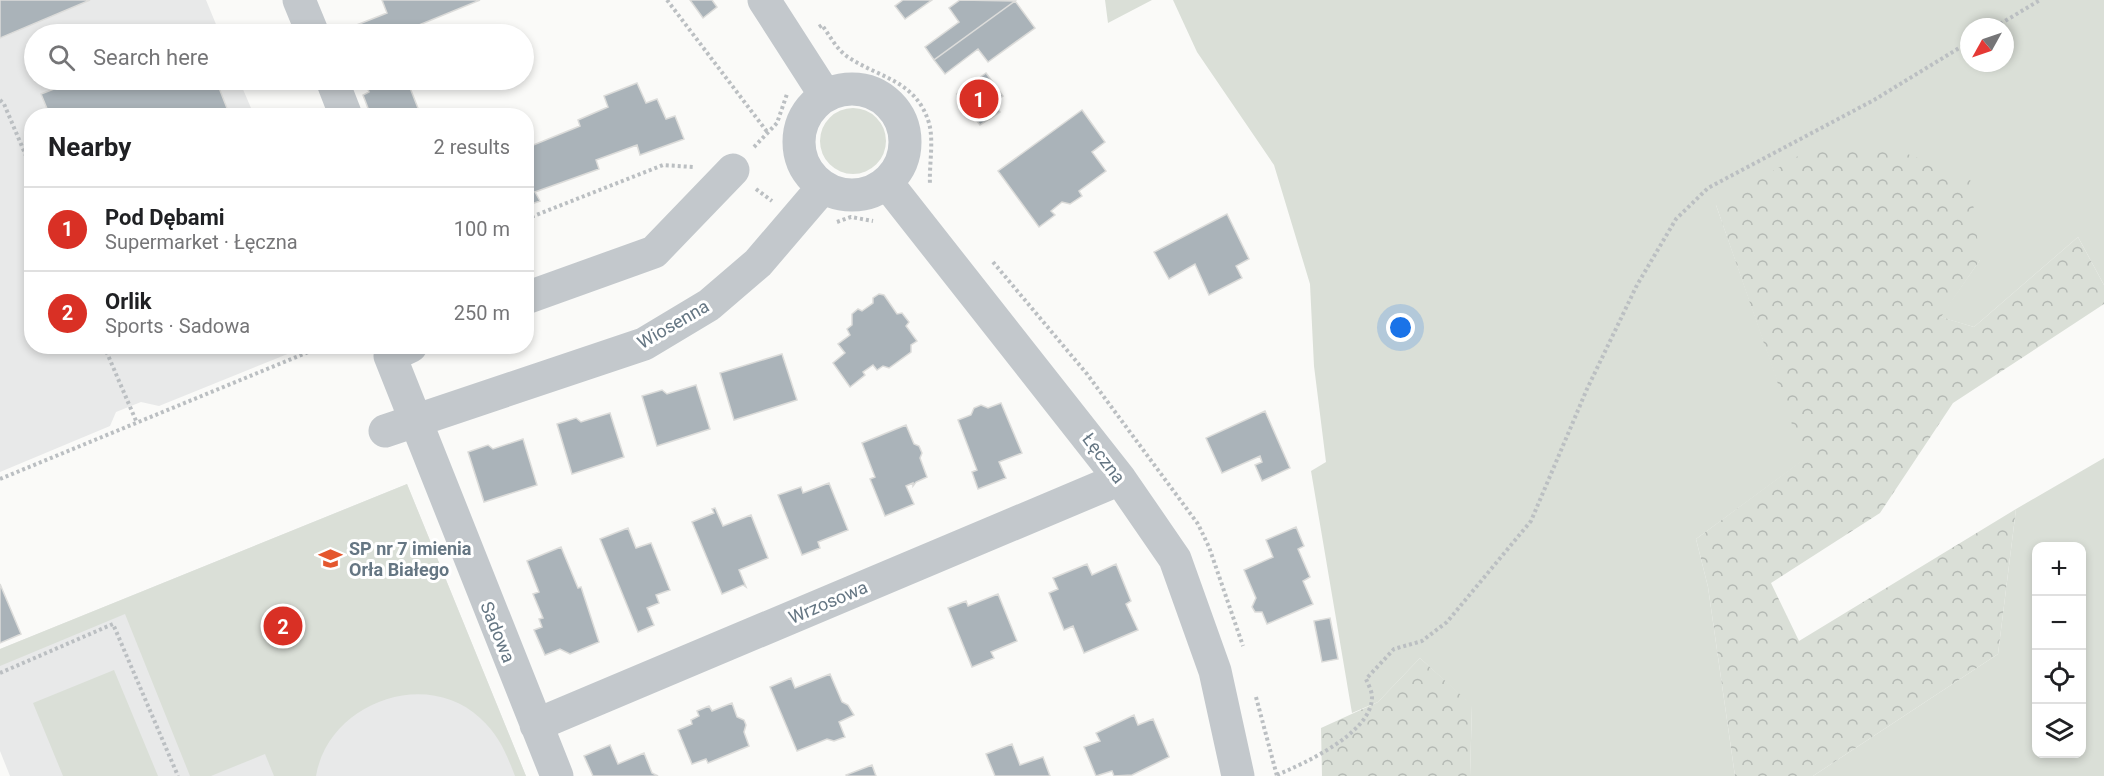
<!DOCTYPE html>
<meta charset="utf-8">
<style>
:root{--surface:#fff;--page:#f2f2f2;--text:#202124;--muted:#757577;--line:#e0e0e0;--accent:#d93025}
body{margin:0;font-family:Roboto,sans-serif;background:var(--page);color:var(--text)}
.controls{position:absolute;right:18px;bottom:18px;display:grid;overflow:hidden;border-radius:12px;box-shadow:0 3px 9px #0003}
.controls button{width:54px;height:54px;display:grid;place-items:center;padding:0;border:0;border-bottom:2px solid var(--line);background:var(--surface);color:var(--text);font:30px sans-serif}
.compass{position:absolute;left:1960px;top:18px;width:54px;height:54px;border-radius:50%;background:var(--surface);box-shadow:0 3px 9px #0003;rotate:230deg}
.you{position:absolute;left:1401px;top:328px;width:21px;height:21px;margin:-15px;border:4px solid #fff;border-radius:50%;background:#1a73e8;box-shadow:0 0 0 9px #1a73e833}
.badge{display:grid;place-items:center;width:39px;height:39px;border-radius:50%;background:var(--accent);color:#fff;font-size:20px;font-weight:700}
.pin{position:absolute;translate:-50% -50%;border:3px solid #fff;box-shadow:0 2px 6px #0006}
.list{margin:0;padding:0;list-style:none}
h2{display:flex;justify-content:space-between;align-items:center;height:78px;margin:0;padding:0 24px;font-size:26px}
h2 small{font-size:20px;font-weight:400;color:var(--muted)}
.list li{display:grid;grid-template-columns:39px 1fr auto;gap:18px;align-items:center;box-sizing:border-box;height:84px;padding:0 24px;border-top:2px solid var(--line)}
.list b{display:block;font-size:22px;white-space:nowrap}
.list p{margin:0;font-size:20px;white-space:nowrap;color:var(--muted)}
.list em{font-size:20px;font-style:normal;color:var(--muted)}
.icon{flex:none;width:33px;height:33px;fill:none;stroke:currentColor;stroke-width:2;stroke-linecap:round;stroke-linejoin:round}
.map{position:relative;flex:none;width:2104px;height:776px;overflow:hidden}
.search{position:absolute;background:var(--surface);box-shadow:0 3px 9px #0003;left:24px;top:24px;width:510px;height:66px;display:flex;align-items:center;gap:15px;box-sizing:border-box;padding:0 21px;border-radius:33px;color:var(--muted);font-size:22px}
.panel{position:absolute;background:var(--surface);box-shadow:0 3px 9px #0003;left:24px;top:108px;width:510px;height:246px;border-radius:24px}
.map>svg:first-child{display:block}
.built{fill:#e8e9e9}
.green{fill:#dadfd7;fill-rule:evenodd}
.forest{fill:url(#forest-crowns)}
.building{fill:#aab3b9;stroke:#dcdcda;stroke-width:1.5}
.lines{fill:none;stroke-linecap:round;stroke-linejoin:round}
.path{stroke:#bbbfc2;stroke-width:4;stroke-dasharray:3 3;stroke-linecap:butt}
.minor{stroke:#c3c8cc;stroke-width:33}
.labels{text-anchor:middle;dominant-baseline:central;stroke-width:6;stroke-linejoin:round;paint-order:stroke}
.street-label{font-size:18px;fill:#657683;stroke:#fff}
.poi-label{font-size:18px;font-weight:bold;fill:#657683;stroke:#fff;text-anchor:start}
</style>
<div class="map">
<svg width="2104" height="776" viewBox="0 0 2104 776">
<defs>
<pattern id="forest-crowns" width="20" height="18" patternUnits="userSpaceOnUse" patternTransform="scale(1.5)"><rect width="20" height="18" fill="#dadfd7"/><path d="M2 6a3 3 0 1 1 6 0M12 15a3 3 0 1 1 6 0" fill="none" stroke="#b4b9b4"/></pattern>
</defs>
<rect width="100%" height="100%" fill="#fafaf8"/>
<!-- built -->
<path class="built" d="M0 0H206L220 34H34V80H239L254 115 32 116V346L305 347 159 406 141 402 116 412 110 426 0 472Z
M407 484 526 776H10L0 751V649Z"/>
<!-- green -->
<path class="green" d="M1105 0H1152L1108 23Z
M1173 0H2104V285L2078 237 1974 327 1940 317 1980 260 1716 205 1805 459 1696 539 1708 587 1735 776H1470L1472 706 1420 658 1378 702 1352 713 1311 471 1326 462 1314 366 1310 284 1274 165 1197 52ZM1969 27H2005V63H1969Z
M820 141a33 33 0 1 1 66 0a33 33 0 1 1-66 0Z
M2104 458V776H1813L1998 654 2016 509ZM2036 546H2082V754H2036Z
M407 484 526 776H515C506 753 499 735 480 718 425 667 328 704 316 776H274L265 754 211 776H190L125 614 0 666V649Z
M114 670 158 776H63L33 703Z"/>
<!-- forest -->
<path class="forest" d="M1818 144 1897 150 1970 178 1980 260 1941 317 1974 327 2078 237 2104 285V304L1953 403 1880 513 1771 583 1799 641 2016 509 1998 654 1813 776H1735L1708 587 1696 539 1804 459 1716 205Z
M1420 658 1472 705 1470 776H1322L1321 728 1378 702Z"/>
<!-- building -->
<path class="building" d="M0 0H90L0 38Z
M382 0H480L397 34H346L344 30 387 13Z
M690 0H712L717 7 703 18Z
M903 0H932L905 19 895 6Z
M960 0 1015 1 934 60 925 47 959 22 949 8Z
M1015 1 1035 28 988 62 978 49 945 74 934 60Z
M986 73 1003 96 994 102 1000 112 980 125 957 94Z
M77 80H216L230 116H50L41 94Z
M364 80H407L421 116H371L363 95 369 92Z
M637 83 646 103 657 99 666 119 675 116 684 139 640 155 637 145 596 160 599 169 535 192 540 201 526 206V148L580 126 578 120 608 107 604 96Z
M1082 110 1105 142 1092 152 1106 171 1079 191 1082 196 1070 204 1062 202 1051 211 1055 215 1039 227 998 171Z
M1227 214 1249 259 1236 266 1242 278 1209 295 1195 264 1169 279 1154 252Z
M879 294 884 295 897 314 902 313 909 322 906 326 917 341 911 345V352L889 368 883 366 877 370 873 365 863 372 865 375 850 387 833 363 845 353 838 344 850 335 847 329 852 325V314L858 309 862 311 873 303V298Z
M782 354 797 400 734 420 720 373Z
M696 385 710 429 657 446 642 396 662 390 667 394Z
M1001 403 1022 453 999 462 1006 478 978 489 972 472 977 470 958 420 971 415 974 408 981 405 988 408Z
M1265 411 1290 468 1262 481 1255 465 1262 462 1260 456 1222 473 1206 438Z
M610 413 624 457 572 474 557 424 576 418 581 422Z
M906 425 914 444 919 446 922 453 920 458 927 477 916 482 913 486V483L906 486 914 504 885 516 870 479 875 477 862 443Z
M523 439 537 485 484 502 468 452 488 445 493 449Z
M829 483 848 530 818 542 820 548 802 555 778 495 801 487 803 493Z
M715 508 723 526 751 515 768 558 739 570 746 587 743 585 722 594 692 522 714 513 712 509Z
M1296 527 1304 546 1298 549 1310 577 1303 581 1313 604 1267 624 1262 612H1255L1252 607 1256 598 1244 570 1273 557 1266 540Z
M628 528 636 548 651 543 670 590 656 595 659 603 647 608 654 625 638 632 600 539Z
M561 547 578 588 581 587 599 642 570 654 560 649 545 655 534 630 542 627 539 619 543 618 533 594 539 592 527 561Z
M1087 564 1092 575 1116 564 1131 601 1126 604 1138 630 1084 653 1073 626 1064 630 1049 593 1058 589 1053 578Z
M0 584 21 634 0 643Z
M998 594 1017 641 991 652 994 658 972 667 948 608 966 601 968 606Z
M1330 618 1338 659 1322 662 1314 621Z
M830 674 842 702 848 705 854 715 839 722 845 737 834 741 827 739 797 751 770 687 791 678 795 688Z
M732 703 737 717 744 720 746 725 744 732 749 746 708 763 706 759 692 764 678 730 692 724 691 720 699 716 697 711 709 706 712 711Z
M1134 715 1138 725 1153 719 1169 757 1132 775 1114 776 1112 771 1096 776 1084 747 1100 741 1096 733Z
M1012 744 1020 765 1043 757 1050 776H995L986 754Z
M610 745 618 764 644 753 652 773 658 776H593L584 756Z
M872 765 876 776H847L846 775Z"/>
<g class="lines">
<!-- path -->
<path class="path" d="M667 0 768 133
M819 27 822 25C830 36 837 50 848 57 879 78 916 80 929 123 934 141 929 165 930 184
M1995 27 2040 0
M0 100 4 104 32 170
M754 147 777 123 787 94
M756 189 772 201
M526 219 663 165 693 167
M837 222 851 217 873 221
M993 262 1087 374 1198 524 1209 547 1243 646
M104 346 137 423
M0 479 323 346
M0 673 113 624 178 776
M1256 697 1277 776
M1277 775C1305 763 1372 733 1372 697 1372 691 1368 684 1366 679L1394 649 1422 641 1447 622 1531 521 1587 389 1637 285 1676 219 1708 188 1874 100 1969 42"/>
<!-- minor -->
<path class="minor" d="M299 0 313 34
M764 0 825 95
M332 80 346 116
M799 142a53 53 0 1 1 106 0a53 53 0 1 1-106 0Z
M887 183 1120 479 1175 559 1215 671 1238 776
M526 298 654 252 733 170
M411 346 390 356 557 776
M385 431 644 344 709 305 758 263 823 187
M536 725 1120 479"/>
</g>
<!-- icons -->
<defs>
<symbol id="school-bare" viewBox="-9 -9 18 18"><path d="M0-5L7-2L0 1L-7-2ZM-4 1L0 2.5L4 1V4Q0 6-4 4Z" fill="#e4572e" stroke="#fff" stroke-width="2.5" paint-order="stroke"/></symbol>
</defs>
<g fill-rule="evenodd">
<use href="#school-bare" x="314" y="542" width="33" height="33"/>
</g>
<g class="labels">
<!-- street labels -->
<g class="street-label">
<text transform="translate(673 324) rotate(-30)">Wiosenna</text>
<text transform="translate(1104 458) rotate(53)">Łęczna</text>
<text transform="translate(828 602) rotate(-23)">Wrzosowa</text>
<text transform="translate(498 632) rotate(68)">Sadowa</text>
</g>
<!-- poi labels -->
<g class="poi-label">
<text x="349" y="548">SP nr 7 imienia<tspan x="349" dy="21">Orła Białego</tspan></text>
</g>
</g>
</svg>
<div class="controls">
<button>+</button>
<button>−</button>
<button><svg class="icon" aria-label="locate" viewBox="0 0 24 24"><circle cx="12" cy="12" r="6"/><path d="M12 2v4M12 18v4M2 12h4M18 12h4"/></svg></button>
<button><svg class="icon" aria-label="layers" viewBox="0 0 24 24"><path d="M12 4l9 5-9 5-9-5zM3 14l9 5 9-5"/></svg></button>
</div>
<svg class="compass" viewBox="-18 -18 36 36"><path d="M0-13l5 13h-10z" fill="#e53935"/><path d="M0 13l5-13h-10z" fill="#757577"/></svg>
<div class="you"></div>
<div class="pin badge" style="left:979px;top:99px">1</div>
<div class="pin badge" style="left:283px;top:626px">2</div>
<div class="search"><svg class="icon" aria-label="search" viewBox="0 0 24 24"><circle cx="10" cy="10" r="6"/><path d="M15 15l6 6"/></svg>Search here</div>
<section class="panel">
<h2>Nearby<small>2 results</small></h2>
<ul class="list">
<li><span class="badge">1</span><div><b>Pod Dębami</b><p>Supermarket · Łęczna</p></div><em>100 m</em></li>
<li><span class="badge">2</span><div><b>Orlik</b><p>Sports · Sadowa</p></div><em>250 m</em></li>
</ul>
</section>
</div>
